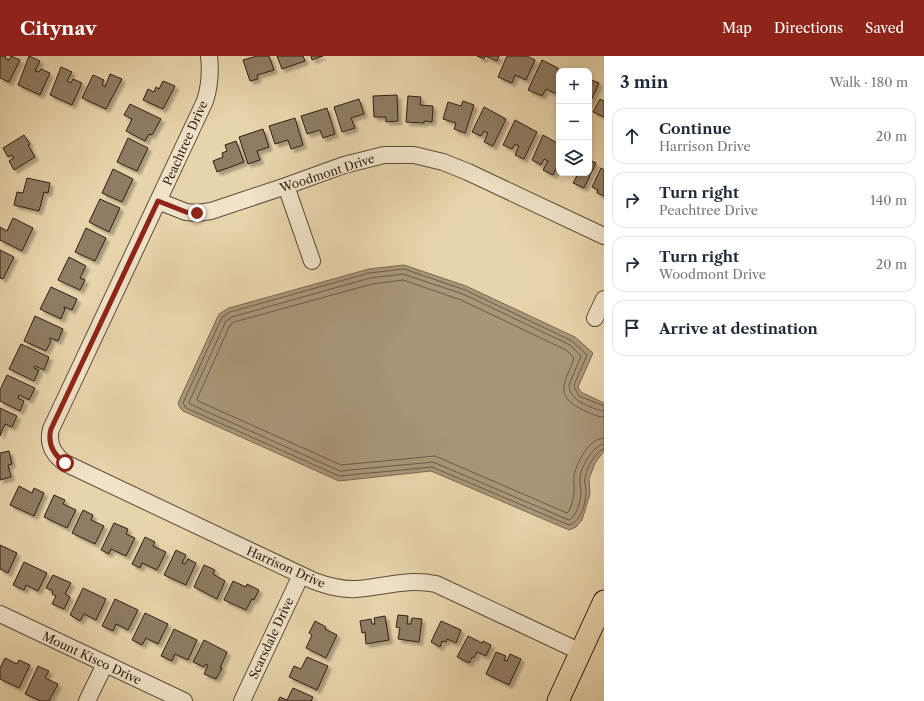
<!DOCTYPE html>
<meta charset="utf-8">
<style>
:root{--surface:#fff;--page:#f6f6f7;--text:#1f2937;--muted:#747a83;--line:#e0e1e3;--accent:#8f2418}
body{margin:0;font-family:"Libre Caslon Text",serif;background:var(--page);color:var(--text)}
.controls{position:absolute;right:12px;top:12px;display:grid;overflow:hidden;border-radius:8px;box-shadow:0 2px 6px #0003}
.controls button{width:36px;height:36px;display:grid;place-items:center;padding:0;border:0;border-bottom:1px solid var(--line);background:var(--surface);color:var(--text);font:20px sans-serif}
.stop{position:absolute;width:12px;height:12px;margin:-9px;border:3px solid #8f2418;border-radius:50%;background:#fff}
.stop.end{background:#8f2418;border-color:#fff;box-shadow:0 1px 4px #0008}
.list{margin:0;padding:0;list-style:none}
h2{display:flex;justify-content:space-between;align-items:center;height:52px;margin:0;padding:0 16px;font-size:17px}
h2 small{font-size:13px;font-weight:400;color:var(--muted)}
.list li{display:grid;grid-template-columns:26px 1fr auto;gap:12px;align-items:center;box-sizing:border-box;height:56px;margin:0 8px 8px;padding:0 8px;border:1px solid var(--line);border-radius:12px}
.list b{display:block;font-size:15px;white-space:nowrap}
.list p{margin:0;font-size:13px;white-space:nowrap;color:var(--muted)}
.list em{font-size:13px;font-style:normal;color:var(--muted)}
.icon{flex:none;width:22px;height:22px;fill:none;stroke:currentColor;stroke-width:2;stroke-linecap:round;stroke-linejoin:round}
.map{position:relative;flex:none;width:604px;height:645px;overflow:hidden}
header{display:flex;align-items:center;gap:24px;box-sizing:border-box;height:56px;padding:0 20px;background:var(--accent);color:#fff}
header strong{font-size:19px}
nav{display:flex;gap:22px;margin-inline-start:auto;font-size:14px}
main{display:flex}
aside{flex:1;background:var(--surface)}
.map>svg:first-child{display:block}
.water{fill:#a99678;stroke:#786650}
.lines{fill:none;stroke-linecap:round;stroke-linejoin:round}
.shore{stroke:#6c5a46;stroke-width:1}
.building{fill:#8f7c63;stroke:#2e1d14;filter:url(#shadow)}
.minor-casing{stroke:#5c4b3a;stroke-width:18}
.major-casing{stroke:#2e1d14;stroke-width:23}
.minor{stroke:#f0e3c8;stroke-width:16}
.major{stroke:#e8d4ab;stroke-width:21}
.route{stroke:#8f2418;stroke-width:5}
.labels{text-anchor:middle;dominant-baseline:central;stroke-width:3;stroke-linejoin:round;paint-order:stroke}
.street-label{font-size:12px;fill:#2e1d14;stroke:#f0e3c8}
</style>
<header>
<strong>Citynav</strong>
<nav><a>Map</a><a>Directions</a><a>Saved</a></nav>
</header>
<main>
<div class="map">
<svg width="604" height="645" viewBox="0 0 604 645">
<defs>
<filter id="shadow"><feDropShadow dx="3.5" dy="3.5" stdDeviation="1" flood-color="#0004"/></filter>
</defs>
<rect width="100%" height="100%" fill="#e8d4ab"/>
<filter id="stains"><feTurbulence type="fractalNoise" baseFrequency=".005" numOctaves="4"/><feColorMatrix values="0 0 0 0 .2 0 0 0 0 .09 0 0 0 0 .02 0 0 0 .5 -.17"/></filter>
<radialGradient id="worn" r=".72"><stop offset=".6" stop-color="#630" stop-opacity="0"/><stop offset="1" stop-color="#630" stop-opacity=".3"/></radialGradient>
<!-- water -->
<path class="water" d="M404 209 466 230 575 281 593 297 578 331 581 336 604 347V395L595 407 589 423 590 438 582 464 576 471 569 474 431 415 339 425 183 355 180 352 178 347 219 258 229 252 369 213Z"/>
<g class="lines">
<!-- shore -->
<path class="shore" d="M604 350 579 340 575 333 574 329 587 299 572 285 465 234 404 213 369 217 230 256 222 261 183 347 186 352 339 420 432 411 569 469C581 466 586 447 586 435 586 431 584 427 585 423 585 415 596 394 604 393
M604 355C598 355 577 346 574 341 571 338 569 333 569 329L581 300 570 289 463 238 403 218 370 222 232 261 226 265 189 346 190 348 340 415 433 406 569 464C577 460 581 444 581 436 581 431 579 427 580 423 580 412 593 389 604 388
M604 361C597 361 590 357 583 354 552 339 566 326 574 302L566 294 461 244 403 224 372 228 234 266 230 269 197 343 198 345 341 409 435 400 567 457 569 455C571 450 574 443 574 437 575 431 573 425 574 419 578 405 588 383 604 382"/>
</g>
<!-- building -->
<path class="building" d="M0 0H6L5 2 9 4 11 0 20 4 9 26 0 22Z
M29 0 40 5 35 15 39 16 41 13 50 17 40 39 18 29Z
M257 0H269L274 14 257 19 258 23 250 25 243 4Z
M277 0H303L305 5 282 13Z
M311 0H323L312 4Z
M477 0H499L497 5 485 0 484 3Z
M507 0H527L535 4 526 24 515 19 512 27 498 21Z
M542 4 558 12 557 14 560 15H559V33L557 38 546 33 542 40 528 34Z
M61 11 72 16 67 25 71 27 73 23 82 27 72 49 50 39Z
M110 18 122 23 106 53 82 42 93 19 104 24 102 29 105 31Z
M589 23 599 27 589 49Z
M163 25 175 30 163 53 143 44 148 33 154 36 156 31 159 33Z
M397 39 398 65 386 66V61H374L373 40Z
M408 40 421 41 420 49 433 50 432 66 424 65V67L406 66Z
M359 43 364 58 351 62 355 72 342 76 334 51Z
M600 43 604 45V61L593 56Z
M463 45 474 49 465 77 454 73 456 67 443 63 448 46 461 50Z
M130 48 161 63 152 79 149 78 145 85 126 75 132 63 124 59Z
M484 51 506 63 493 90 484 86 488 77 484 75 481 80 472 76Z
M327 52 335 78 323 82 320 74 307 78 301 60Z
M295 62 303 89 291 93 288 84 275 88 269 70Z
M515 64 537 76 524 103 515 99 519 90 515 88 512 93 503 89Z
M263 73 269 91 257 95 260 104 248 108 239 81Z
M24 79 30 88 28 89 35 101 14 114 9 105 14 102 12 99 8 101 3 92Z
M543 79 559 88V106L553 119 543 114 548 105 544 103 541 109 532 104Z
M128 82 148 92 137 115 117 106Z
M236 85 244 106 217 116 213 105 223 101 222 97 227 95 225 89Z
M589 104 596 107 584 132 573 127 577 120 571 117H589Z
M601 112 604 114V140L597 137 598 134 592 131Z
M113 113 133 123 122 146 102 137Z
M27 122 50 127 48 137 44 136 39 155 14 149 17 136 23 137Z
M100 143 120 152 109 176 89 166Z
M13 162 33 172 22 195 0 184V171L7 175Z
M86 172 106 182 95 205 75 196Z
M0 194 14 201 3 223 0 222Z
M69 201 86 210 80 222 85 224 80 234 58 224Z
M51 231 77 243 72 254 64 251V252L65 253 61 263 40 253Z
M35 260 63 273 58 285 50 282 49 283 51 285 46 295 24 285Z
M21 288 49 301 44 314 35 310 34 312 39 314 34 325 9 313Z
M7 319 35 332 29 344 19 339 18 342 24 345 20 355 0 345V334Z
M0 352 17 360 12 371 5 368 0 380Z
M9 395 12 408 8 409 11 421 0 424V397Z
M19 430 32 437 34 432 44 437 34 460 10 449Z
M54 439 65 444 63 448 76 454 67 472 44 461Z
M83 454 93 459 91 464 104 470 95 488 72 477Z
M114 467 128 473 126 478 135 482 126 500 111 493 109 498 101 494Z
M145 481 155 486 153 490 166 496 157 514 142 507 140 512 132 508Z
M0 489 17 497 8 517 0 513Z
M176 494 186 499 182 507 185 508 188 503 196 507 186 529 164 519Z
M24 506 47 517 38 535 26 529 24 534 13 529Z
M204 509 215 514 213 518 225 525 217 543 194 531Z
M53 519 71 527 65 538 70 541 64 553 52 548 56 540 52 538 53 535 46 532Z
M233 525 246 531 247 528 259 534 254 544 252 543 246 554 224 544Z
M83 532 106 543 96 564 84 558 80 565 70 559Z
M115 543 138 554 128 574 116 568 113 575 102 570Z
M145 557 168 568 158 588 146 582 142 589 132 584Z
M398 559 408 560 407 568H411L412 562 422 563 419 586 398 583 400 572 396 571Z
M385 560 389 584 366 588 365 576 362 577 360 565 371 563 372 568H375L374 562Z
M315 565 326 571 325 573 337 579 326 602 306 592 312 579 309 577Z
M441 565 461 574 456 587 447 583 446 586 442 585 440 591 431 586Z
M174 573 197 584 188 604 175 598 172 605 161 600Z
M468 580 482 587 483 585 491 589 486 600 477 596 474 602 472 601 469 607 457 601Z
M204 584 227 596 220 612H222L216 623 204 618 208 609 206 608 204 611 193 606Z
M496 596 506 600 504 604 507 605 510 598 521 603 509 629 486 618Z
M307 601 328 610 317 634 289 621 294 610 301 613Z
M5 602 17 608 19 604 30 609 19 632 0 623V612Z
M38 610 49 615 45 622 58 628 49 645H41L25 638Z
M293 632 313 641 311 645H278L280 641 287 644Z"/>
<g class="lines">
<defs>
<path id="minor" d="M209 0C211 17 210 29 205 45L51 373C47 388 54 399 65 407L314 525C328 530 341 534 356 533 384 531 407 522 436 528L581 596
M286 130 312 205
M158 145 186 156 197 157 211 155 286 130 344 109 384 99H414L443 106 468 116 604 180
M595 262 604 243
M0 558 184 645
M87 645 105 608
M242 645 301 519"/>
<path id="major" d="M558 645 604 545"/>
</defs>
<!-- minor casing -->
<use href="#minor" class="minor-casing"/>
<!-- major casing -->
<use href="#major" class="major-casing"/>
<!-- minor -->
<use href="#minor" class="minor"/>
<!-- major -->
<use href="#major" class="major"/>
</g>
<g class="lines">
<!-- route -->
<path class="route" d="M65 407C54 399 47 388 51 373L158 145 186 156 197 157"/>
</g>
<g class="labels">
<!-- street labels -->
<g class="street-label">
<text transform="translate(185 87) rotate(-66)">Peachtree Drive</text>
<text transform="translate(327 117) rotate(-18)">Woodmont Drive</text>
<text transform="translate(286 511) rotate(24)">Harrison Drive</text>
<text transform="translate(271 582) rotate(-65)">Scarsdale Drive</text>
<text transform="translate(92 602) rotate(25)">Mount Kisco Drive</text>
</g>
</g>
<rect width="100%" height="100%" filter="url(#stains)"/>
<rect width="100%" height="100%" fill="url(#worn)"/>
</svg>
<div class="controls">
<button>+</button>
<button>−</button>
<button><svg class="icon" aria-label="layers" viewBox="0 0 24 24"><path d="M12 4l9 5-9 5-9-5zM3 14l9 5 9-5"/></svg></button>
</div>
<div class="stop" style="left:65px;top:407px"></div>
<div class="stop end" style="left:197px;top:157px"></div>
</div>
<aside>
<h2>3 min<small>Walk · 180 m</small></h2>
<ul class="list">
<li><svg class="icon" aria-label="ahead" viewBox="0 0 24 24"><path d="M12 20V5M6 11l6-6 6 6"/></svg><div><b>Continue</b><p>Harrison Drive</p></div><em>20 m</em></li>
<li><svg class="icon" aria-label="right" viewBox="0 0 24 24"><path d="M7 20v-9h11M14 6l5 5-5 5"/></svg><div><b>Turn right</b><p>Peachtree Drive</p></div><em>140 m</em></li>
<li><svg class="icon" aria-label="right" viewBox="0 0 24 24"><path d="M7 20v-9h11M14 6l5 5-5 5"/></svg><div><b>Turn right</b><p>Woodmont Drive</p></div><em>20 m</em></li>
<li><svg class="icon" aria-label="arrive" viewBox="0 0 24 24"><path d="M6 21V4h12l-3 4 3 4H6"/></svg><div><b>Arrive at destination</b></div></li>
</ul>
</aside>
</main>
